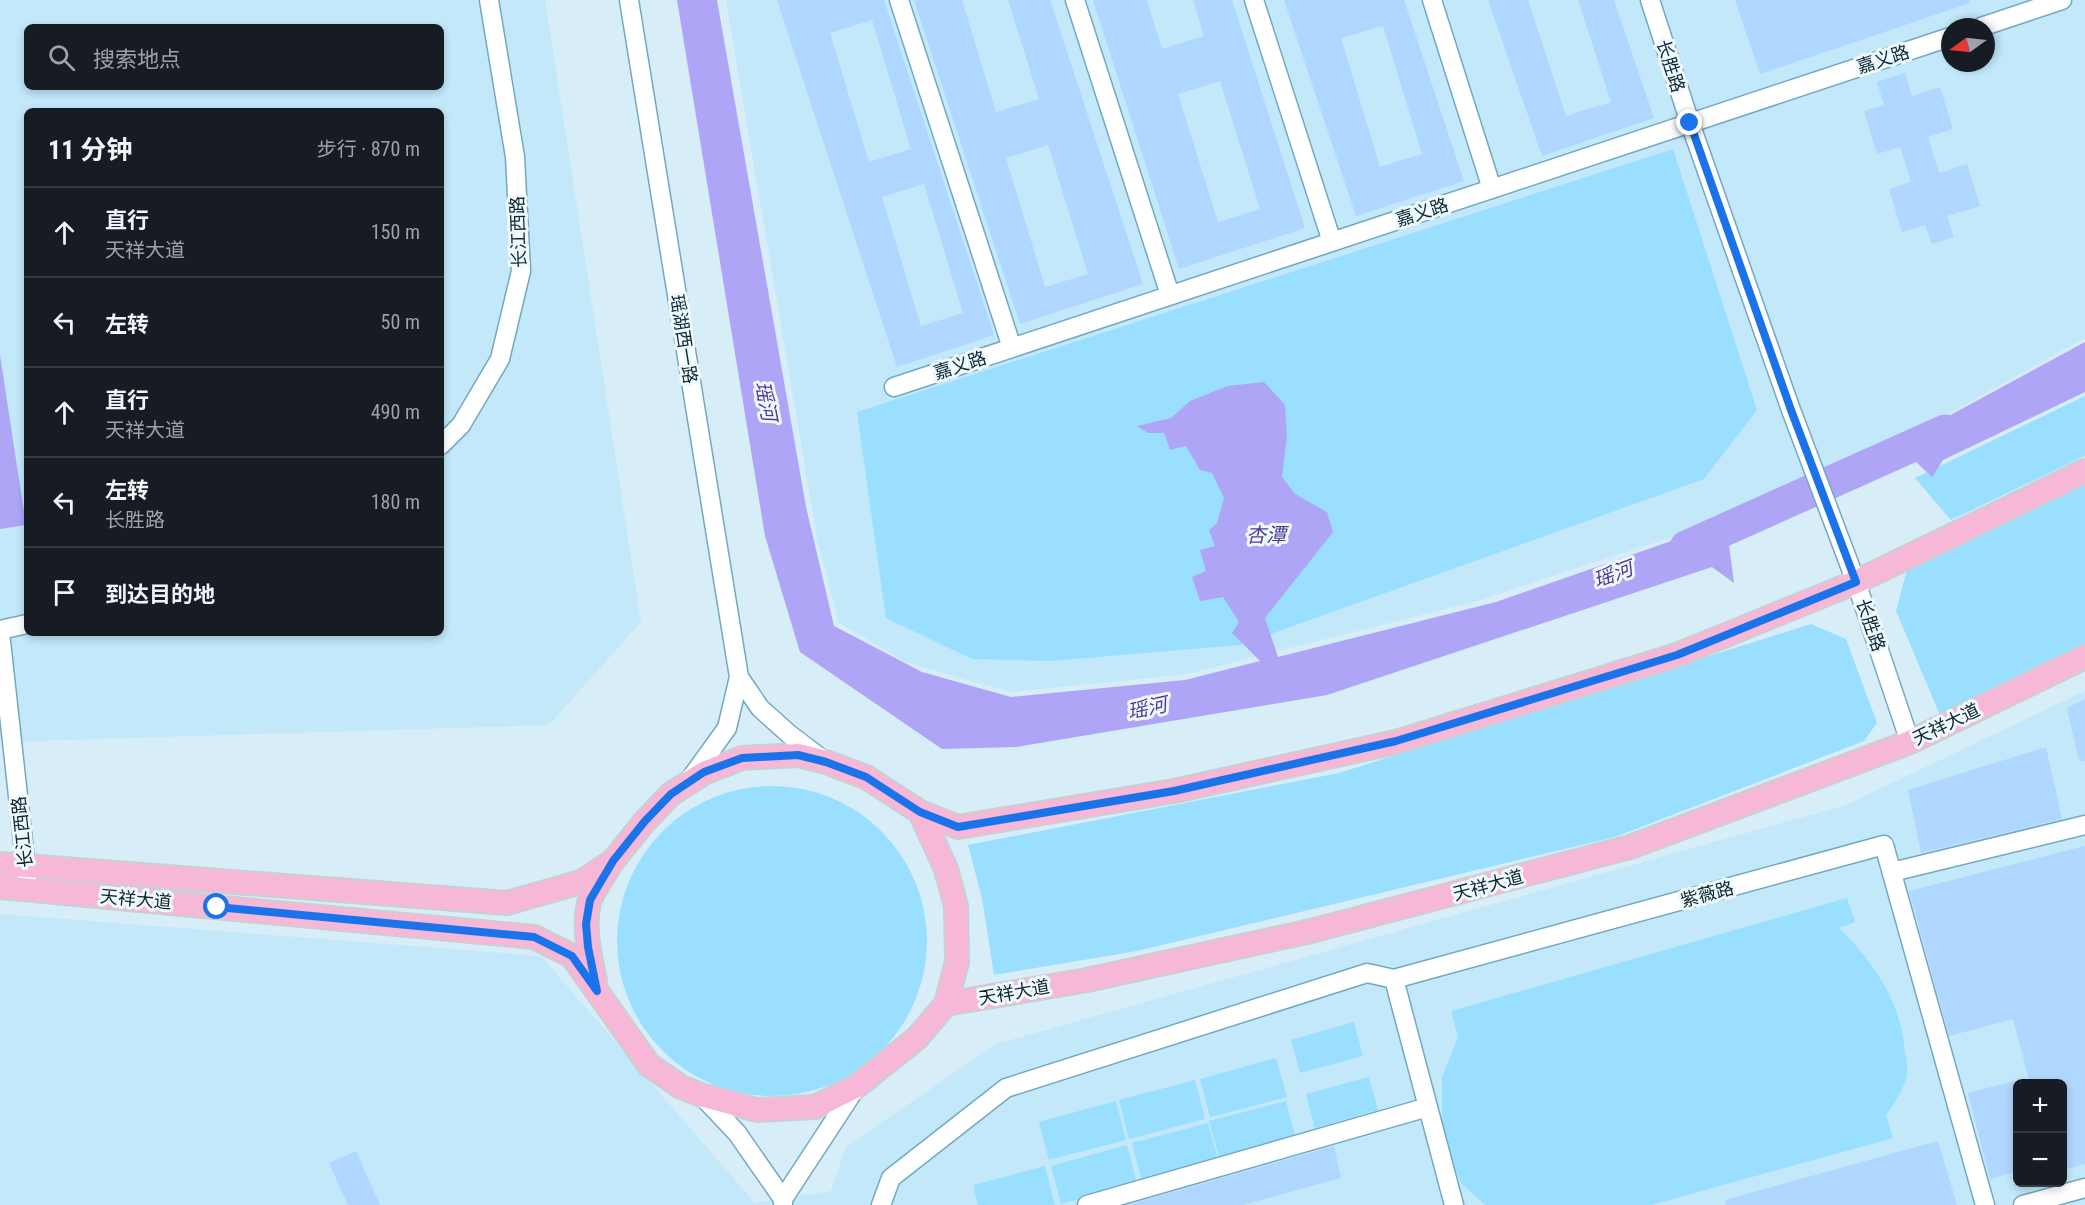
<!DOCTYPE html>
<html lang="zh">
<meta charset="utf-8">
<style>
:root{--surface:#171b24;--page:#20242c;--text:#f1f3f6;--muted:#9ea1a6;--line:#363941}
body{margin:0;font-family:"Roboto Condensed","Noto Sans SC",sans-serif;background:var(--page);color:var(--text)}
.controls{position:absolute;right:18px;bottom:18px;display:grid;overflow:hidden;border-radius:9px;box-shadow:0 3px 9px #0003}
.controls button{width:54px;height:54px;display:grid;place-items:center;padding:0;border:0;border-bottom:2px solid var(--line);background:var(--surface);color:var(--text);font:30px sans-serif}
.compass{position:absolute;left:1941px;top:18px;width:54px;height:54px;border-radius:50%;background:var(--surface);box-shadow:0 3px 9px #0003;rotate:255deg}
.stop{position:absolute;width:18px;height:18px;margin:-14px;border:4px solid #1a73e8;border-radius:50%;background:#fff}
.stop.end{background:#1a73e8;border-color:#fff;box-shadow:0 2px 6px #0008}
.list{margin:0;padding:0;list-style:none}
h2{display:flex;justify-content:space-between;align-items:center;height:78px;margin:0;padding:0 24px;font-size:26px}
h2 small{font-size:20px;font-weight:400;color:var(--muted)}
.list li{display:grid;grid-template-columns:39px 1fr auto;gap:18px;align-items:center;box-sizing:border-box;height:90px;padding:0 24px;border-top:2px solid var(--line)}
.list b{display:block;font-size:22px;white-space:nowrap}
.list p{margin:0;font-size:20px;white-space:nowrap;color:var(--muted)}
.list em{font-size:20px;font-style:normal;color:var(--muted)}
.icon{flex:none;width:33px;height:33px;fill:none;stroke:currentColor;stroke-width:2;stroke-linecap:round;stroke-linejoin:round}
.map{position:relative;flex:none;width:2085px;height:1205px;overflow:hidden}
.search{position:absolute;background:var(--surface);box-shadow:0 3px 9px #0003;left:24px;top:24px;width:420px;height:66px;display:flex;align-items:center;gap:15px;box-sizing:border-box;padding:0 21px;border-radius:9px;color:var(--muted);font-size:22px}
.panel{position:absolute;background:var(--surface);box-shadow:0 3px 9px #0003;left:24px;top:108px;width:420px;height:528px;border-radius:9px}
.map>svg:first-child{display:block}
.built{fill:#c2e8fa;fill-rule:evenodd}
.green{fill:#9adfff}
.water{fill:#aea5f6}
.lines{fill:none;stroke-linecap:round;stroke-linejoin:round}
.river{stroke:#aea5f6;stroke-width:33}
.building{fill:#b0d7ff;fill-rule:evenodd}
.minor-casing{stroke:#72a9c2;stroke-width:21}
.major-casing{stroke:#cacfd1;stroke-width:26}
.minor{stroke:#fff;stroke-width:18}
.major{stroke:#f7b8d8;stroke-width:22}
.route{stroke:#1a73e8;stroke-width:8}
.labels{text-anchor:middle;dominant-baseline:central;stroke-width:6;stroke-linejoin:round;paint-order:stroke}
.street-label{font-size:18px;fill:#0f2630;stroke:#eef9fe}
.water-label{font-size:20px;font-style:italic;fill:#4d3995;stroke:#eef9fe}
</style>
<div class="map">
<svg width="2085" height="1205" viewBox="0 0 2085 1205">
<rect width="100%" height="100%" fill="#d7edf8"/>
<!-- built -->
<path class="built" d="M0 0H545L641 622 549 725 0 742ZM27 27H441V87H27ZM27 111H441V633H27Z
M726 0H2085V338L1946 415 1693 530 1477 601 1187 674 1010 692 908 663 839 623 817 538ZM1950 27H1986V63H1950Z
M2085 691V1205H0V914L541 956 755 1203 831 1191 846 1147 996 1044 1846 805ZM2018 1084H2062V1182H2018Z"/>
<!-- green -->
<path class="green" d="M1673 149 1757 410 1704 479 1240 645 1051 661 972 659 886 618 857 412Z
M2085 396V456L1951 520 1915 478Z
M2085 484V644L1940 715 1896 611 1907 570Z
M1811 624 1846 639 1877 723 1864 741 1615 837 1137 951 994 975 982 898 968 845 1339 773Z
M617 941a155 155 0 1 1 310 0a155 155 0 1 1-310 0Z
M1847 898 1855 922 1839 928C1874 963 1900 999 1905 1051 1906 1058 1908 1067 1907 1074 1905 1088 1894 1103 1886 1115L1893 1138 1651 1205H1485L1461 1183 1442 1137V1077L1458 1037 1451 1011Z
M1354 1022 1363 1056 1300 1073 1291 1040Z
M1276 1058 1287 1097 1210 1117 1200 1079Z
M1369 1077 1378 1110 1315 1128 1306 1094Z
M1195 1080 1205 1119 1129 1139 1119 1100Z
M1116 1101 1126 1140 1049 1160 1039 1122Z
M1286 1101 1296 1140 1220 1160 1209 1121Z
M1208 1123 1219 1162 1142 1182 1132 1143Z
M1127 1145 1137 1184 1061 1204 1051 1166Z
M1045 1166 1055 1205H978L973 1185Z"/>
<!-- water -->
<path class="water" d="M677 0H717L806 507 834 626 922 672 1011 697 1185 680 1260 661 1232 633 1239 622 1223 597 1200 601 1192 577 1206 571 1200 550 1215 546 1209 530 1217 523 1224 498 1212 473 1200 470 1186 446 1170 450 1164 433H1148L1137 426 1171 418 1190 401 1228 386 1264 382 1285 405 1287 436 1282 477 1295 494 1327 512 1333 532 1265 618 1278 657 1496 602 1726 522 1734 583 1712 567 1327 695 1016 747 942 749 800 652 765 536Z
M2085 342V392L1943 460 1932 477 1897 444Z
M0 355 26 525 0 529Z"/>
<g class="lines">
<!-- river -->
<path class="river" d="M1686 547 1945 431"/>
</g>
<!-- building -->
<path class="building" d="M777 0H884L994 335 897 367ZM872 20 911 149 869 162 830 33ZM924 184 963 313 921 326 882 197Z
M914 0H962L996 112 1039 99 1008 0H1050L1143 284 1020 324ZM1048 145 1088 274 1045 287 1006 158Z
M1093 0H1147L1162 49 1204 36 1193 0H1232L1305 228 1179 269ZM1220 81 1260 209 1218 222 1178 94Z
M1284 0H1404L1464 181 1356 216ZM1383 26 1422 154 1380 167 1341 38Z
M1488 0H1528L1566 116 1611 102 1578 0H1614L1654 118 1542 156Z
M1735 0H1970V3L1760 74Z
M1905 73 1912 96 1940 87 1953 129 1928 137 1939 173 1967 164 1980 206 1947 216 1954 237 1932 244 1925 225 1902 232 1889 189 1911 182 1900 147 1877 154 1864 111 1884 105 1877 82Z
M2085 699V761H2079L2067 708Z
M2046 747 2062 819 1921 853 1908 790Z
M2085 846V1164L2062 1170V1083H2030L2013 1019 1949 1036 1909 891Z
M2018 1080V1171L1990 1179 1968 1093Z
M1938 1141 1957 1205H1726L1725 1200Z
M1334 1146 1341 1178 1243 1205H1128Z
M356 1151 380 1205H348L329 1163Z"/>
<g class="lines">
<defs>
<path id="minor" d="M629 0 739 677
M899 0 1012 348
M1075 0 1170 295
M1254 0 1332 242
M1432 0 1492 189
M1650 0 1690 123 1791 410 1856 582 1910 742
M1981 27 2062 0
M894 387 1950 37
M441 445 461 425 500 359 521 271 515 157 489 0
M0 630 27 624
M0 632 27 878
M688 782 727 728 739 677 760 708 789 734 822 759
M1892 872 2085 825
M701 1095 737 1133 783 1199V1205
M783 1199 857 1086
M881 1205 891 1178 1006 1088 1367 973 1394 979
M1087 1205 1428 1107
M1454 1205 1394 979 1884 845 1985 1205
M2023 1205 2085 1188"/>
<path id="major" d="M920 812 946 869 956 906 957 962 946 1004
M0 864 507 903 581 882 613 861 645 821 671 794 704 773 742 758 798 755 826 762 866 777 920 812 958 827 1174 791 1396 742 1677 655 1856 582 2085 471
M0 887 534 937 572 956 649 1065 681 1087 701 1095 757 1110 815 1107 857 1086 917 1038 946 1004 1087 980 1311 931 1630 847 1910 742 2085 657
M595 981C590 955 582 926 590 900 594 889 603 877 609 867"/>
</defs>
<!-- minor casing -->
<use href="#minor" class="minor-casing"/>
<!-- major casing -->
<use href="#major" class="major-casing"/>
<!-- minor -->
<use href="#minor" class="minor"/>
<!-- major -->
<use href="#major" class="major"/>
</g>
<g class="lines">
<!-- route -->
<path class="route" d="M217 907 534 937 572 956 597 991 588 947 586 924 590 900 613 861 645 821 671 794 704 772 742 758 798 755 826 762 866 777 920 812 958 827 1174 791 1396 741 1677 655 1856 582 1791 410 1690 123"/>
</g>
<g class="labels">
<!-- street labels -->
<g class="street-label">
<text transform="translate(1883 59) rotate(-18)">嘉义路</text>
<text transform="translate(1671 66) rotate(72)">长胜路</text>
<text transform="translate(1422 212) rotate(-18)">嘉义路</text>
<text transform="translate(518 232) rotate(-92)">长江西路</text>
<text transform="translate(684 339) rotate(81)">瑶湖西一路</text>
<text transform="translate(960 365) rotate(-18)">嘉义路</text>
<text transform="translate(1871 625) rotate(71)">长胜路</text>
<text transform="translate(1946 724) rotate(-26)">天祥大道</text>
<text transform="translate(22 832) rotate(-96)">长江西路</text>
<text transform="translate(1488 885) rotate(-15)">天祥大道</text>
<text transform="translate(1707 894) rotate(-15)">紫薇路</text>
<text transform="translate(136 899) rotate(5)">天祥大道</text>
<text transform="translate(1014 992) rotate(-10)">天祥大道</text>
</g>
<!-- water labels -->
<g class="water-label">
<text transform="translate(766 401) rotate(79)">瑶河</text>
<text x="1266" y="535">杏潭</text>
<text transform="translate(1613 574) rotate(-20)">瑶河</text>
<text transform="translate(1147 708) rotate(-12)">瑶河</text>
</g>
</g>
</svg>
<div class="controls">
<button>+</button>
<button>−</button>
</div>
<svg class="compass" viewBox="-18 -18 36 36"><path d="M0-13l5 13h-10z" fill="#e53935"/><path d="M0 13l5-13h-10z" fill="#9ea1a6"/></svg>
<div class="stop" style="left:217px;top:907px"></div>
<div class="stop end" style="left:1690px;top:123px"></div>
<div class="search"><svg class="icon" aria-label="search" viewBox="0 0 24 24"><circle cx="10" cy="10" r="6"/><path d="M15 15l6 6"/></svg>搜索地点</div>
<section class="panel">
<h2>11 分钟<small>步行 · 870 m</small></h2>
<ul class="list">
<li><svg class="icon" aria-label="ahead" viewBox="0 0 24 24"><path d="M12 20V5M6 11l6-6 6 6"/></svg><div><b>直行</b><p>天祥大道</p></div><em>150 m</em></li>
<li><svg class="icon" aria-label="left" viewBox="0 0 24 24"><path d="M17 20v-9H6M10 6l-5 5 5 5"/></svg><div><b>左转</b></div><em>50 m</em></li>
<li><svg class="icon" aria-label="ahead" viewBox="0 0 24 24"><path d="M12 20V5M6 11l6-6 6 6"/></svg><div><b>直行</b><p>天祥大道</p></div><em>490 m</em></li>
<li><svg class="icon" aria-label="left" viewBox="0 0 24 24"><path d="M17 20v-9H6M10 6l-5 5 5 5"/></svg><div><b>左转</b><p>长胜路</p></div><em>180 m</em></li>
<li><svg class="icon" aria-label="arrive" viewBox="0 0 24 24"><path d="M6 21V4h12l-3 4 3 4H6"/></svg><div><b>到达目的地</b></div></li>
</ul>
</section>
</div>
